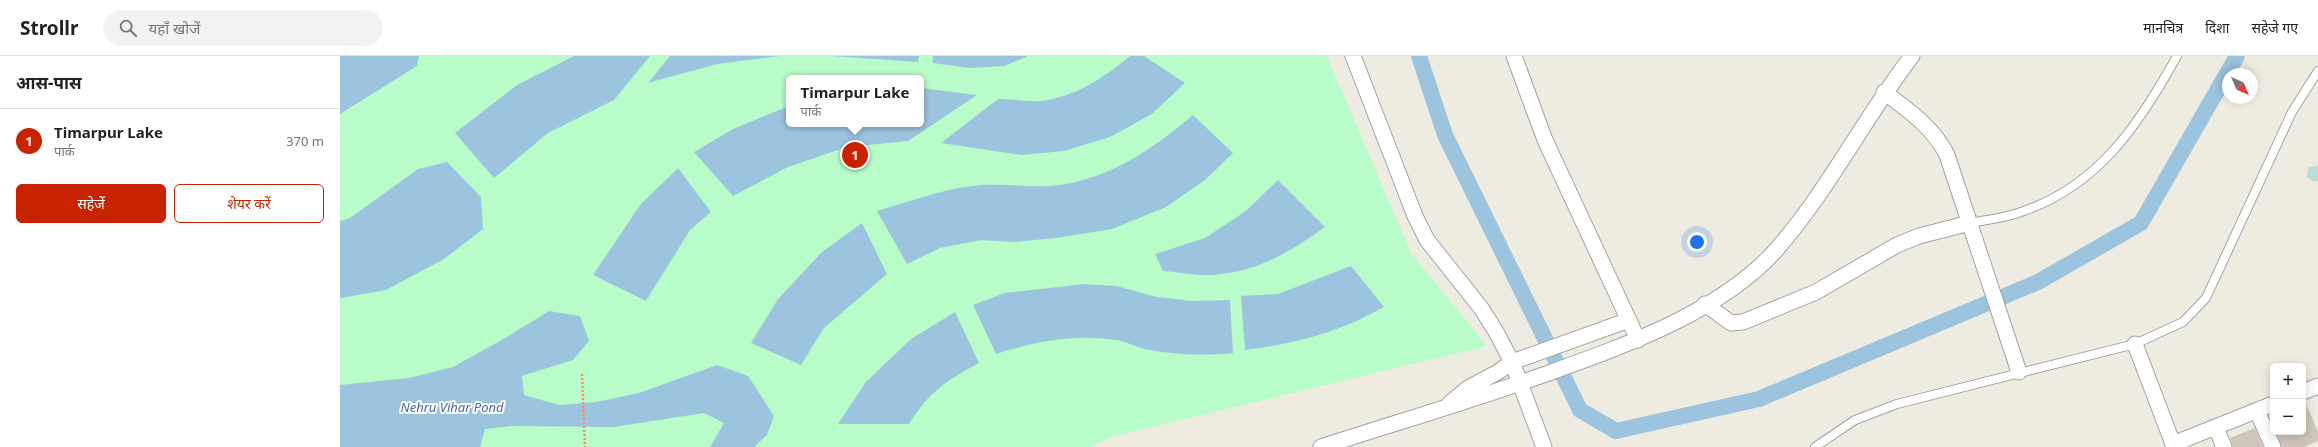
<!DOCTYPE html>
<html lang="hi">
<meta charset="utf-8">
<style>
:root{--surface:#fff;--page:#f2f2f2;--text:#222;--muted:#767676;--line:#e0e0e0;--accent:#c72300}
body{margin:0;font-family:"Noto Sans","Noto Sans Devanagari",sans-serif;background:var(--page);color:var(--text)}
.controls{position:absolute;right:12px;bottom:12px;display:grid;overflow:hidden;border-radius:6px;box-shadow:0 2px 10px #0003}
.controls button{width:36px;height:36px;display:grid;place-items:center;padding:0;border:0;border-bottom:1px solid var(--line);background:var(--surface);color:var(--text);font:20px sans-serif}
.compass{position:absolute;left:1882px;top:12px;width:36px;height:36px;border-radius:50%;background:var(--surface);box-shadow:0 2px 10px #0003;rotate:136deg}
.you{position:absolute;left:1357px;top:186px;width:14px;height:14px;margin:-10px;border:3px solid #fff;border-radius:50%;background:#1a73e8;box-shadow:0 0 0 6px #1a73e833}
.badge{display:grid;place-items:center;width:26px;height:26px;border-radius:50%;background:var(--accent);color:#fff;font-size:13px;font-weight:700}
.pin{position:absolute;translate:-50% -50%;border:2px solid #fff;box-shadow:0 1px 4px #0006}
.popup{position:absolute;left:446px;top:19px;width:138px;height:52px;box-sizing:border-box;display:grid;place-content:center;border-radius:6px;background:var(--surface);filter:drop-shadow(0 1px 3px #0005);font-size:13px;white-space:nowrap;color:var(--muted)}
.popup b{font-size:15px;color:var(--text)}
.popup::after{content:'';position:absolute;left:50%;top:100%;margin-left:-8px;border:8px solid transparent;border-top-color:var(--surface)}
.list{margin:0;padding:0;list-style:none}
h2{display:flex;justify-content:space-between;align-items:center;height:52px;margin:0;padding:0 16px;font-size:17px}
h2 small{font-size:13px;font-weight:400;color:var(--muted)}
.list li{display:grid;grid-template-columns:26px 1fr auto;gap:12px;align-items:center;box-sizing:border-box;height:64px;padding:0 16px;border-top:1px solid var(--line)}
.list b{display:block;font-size:15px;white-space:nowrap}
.list p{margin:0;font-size:13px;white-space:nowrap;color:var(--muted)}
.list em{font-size:13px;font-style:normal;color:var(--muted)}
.actions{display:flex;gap:8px;padding:12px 16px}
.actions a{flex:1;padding:9px 0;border:1px solid var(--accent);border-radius:6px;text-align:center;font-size:14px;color:var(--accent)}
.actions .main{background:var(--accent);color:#fff}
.icon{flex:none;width:22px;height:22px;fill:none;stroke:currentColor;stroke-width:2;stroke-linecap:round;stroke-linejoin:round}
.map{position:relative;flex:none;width:1978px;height:391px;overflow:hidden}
header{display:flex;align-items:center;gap:24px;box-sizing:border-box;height:56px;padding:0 20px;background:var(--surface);border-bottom:1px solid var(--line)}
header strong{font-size:19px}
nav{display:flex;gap:22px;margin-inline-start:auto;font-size:14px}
.search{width:280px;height:36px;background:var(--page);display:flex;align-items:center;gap:10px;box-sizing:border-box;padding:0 14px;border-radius:22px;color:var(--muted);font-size:15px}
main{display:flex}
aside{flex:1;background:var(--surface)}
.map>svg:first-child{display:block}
.wetland{fill:#bcddd3}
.park{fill:#b8fcca;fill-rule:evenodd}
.water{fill:#9dc4df}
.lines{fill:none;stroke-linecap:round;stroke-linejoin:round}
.canal{stroke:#9dc4df;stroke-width:16}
.building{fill:#cec6b9}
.lane-casing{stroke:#a2a2a2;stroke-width:10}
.street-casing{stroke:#a2a2a2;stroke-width:17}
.path{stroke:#ff8c60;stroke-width:2.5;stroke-dasharray:2 2;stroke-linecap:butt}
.lane{stroke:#fff;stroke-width:8}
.street{stroke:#fff;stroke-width:15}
.labels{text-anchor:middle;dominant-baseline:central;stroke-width:4;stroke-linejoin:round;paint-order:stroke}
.water-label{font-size:13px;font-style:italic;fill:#4366af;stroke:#fff}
</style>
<header>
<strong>Strollr</strong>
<div class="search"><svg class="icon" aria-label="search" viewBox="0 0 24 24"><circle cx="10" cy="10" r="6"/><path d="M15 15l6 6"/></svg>यहाँ खोजें</div>
<nav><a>मानचित्र</a><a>दिशा</a><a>सहेजे गए</a></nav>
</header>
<main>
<aside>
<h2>आस-पास<small></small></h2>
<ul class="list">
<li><span class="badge">1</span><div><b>Timarpur Lake</b><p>पार्क</p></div><em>370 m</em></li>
</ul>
<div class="actions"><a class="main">सहेजें</a><a>शेयर करें</a></div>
</aside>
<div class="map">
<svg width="1978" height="391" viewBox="0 0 1978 391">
<rect width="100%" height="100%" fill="#eeece0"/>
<!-- wetland -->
<path class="wetland" d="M1978 109V125L1974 126 1967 121 1968 112Z"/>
<!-- park -->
<path class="park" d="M0 0H987L1071 197 1147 290 771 381 751 391H0ZM449 22H581V68H449Z"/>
<!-- water -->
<path class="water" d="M0 0H79L77 10 0 58Z
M234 0H310L274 44 208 77 154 122 115 77 177 29Z
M330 0H440L377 8 308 27Z
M492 0H579L578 6Z
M593 0H688L664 10 629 12 593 7Z
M790 0H804L845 27 812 58 770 81 724 95 681 99 601 87 658 43C672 43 687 46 701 45 737 40 762 23 790 0Z
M581 32 637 39 568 85 507 91 448 111 393 140 354 96 393 73 449 50V68H581Z
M853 59 893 97 865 124 826 151 772 173 716 182 673 186 641 184 600 192 567 208 537 155C568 146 600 134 632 130 661 126 691 133 720 129 771 122 814 92 853 59Z
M107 106 141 141 143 173 104 203 46 234 0 242V165L10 162 78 113Z
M338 112 371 156 350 174 306 245 253 219 301 148Z
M938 124 985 171C948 197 918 216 872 219 856 220 839 216 823 215L815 198 865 182 906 155Z
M522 167 547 218 484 272 461 309 411 287 438 243 482 196Z
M1011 210 1044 251C1000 276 955 288 905 294L901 240 938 238Z
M744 228 776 230 817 241 852 245 890 244 893 297C864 300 834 299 805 293 795 291 786 285 776 284 734 278 696 285 656 298L633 249 665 237Z
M209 255 240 260 249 285 233 304 182 320 184 339 219 349 256 346 299 337 377 309 408 320 434 360 427 379 414 391H370L384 367 364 357 274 371 173 370 145 373 140 391H0V329L69 322 113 311 165 282Z
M615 256 639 307C607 324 589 336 569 368H498L526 326 571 283Z"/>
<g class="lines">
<!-- canal -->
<path class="canal" d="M1079 0 1105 79 1240 354 1276 375 1419 343 1698 226 1801 167 1897 0"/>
</g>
<!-- building -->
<path class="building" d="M1963 345H1965L1978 376V385L1964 391H1942L1936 376H1963Z
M1915 372 1923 391H1893L1890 382Z"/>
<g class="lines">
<defs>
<path id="lane" d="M1630 167C1646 164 1663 162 1678 157 1757 132 1799 69 1837 0
M1475 391 1515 364 1557 348 1795 288 1843 266 1866 242 1952 56 1978 15"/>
<path id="street" d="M1013 0 1075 160 1087 184 1141 252 1155 274 1172 306 1204 391
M1174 0 1205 84 1298 284
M1544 36C1569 55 1593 71 1607 99L1679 316
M1365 248 1391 267 1403 266 1476 236 1557 189 1579 180 1630 167
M1795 288 1833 388 1933 348
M1963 336 1978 330
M1110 347 1128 332 1158 316 1172 306 1289 264
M1917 355 1933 391
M1876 372 1884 391
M981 391C1055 367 1130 345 1203 319 1281 291 1380 257 1436 194 1488 135 1524 62 1572 0"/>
</defs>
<!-- lane casing -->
<use href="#lane" class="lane-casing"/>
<!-- street casing -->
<use href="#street" class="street-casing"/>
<!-- path -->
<path class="path" d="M242 318 245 391"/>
<!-- lane -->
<use href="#lane" class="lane"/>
<!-- street -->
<use href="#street" class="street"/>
</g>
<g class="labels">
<!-- water labels -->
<g class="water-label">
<text x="112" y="351">Nehru Vihar Pond</text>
</g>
</g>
</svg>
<div class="controls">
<button>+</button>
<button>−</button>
</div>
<svg class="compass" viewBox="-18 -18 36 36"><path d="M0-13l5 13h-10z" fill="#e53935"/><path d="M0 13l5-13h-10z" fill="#767676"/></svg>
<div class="you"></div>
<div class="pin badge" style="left:515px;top:99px">1</div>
<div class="popup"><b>Timarpur Lake</b>पार्क</div>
</div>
</main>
